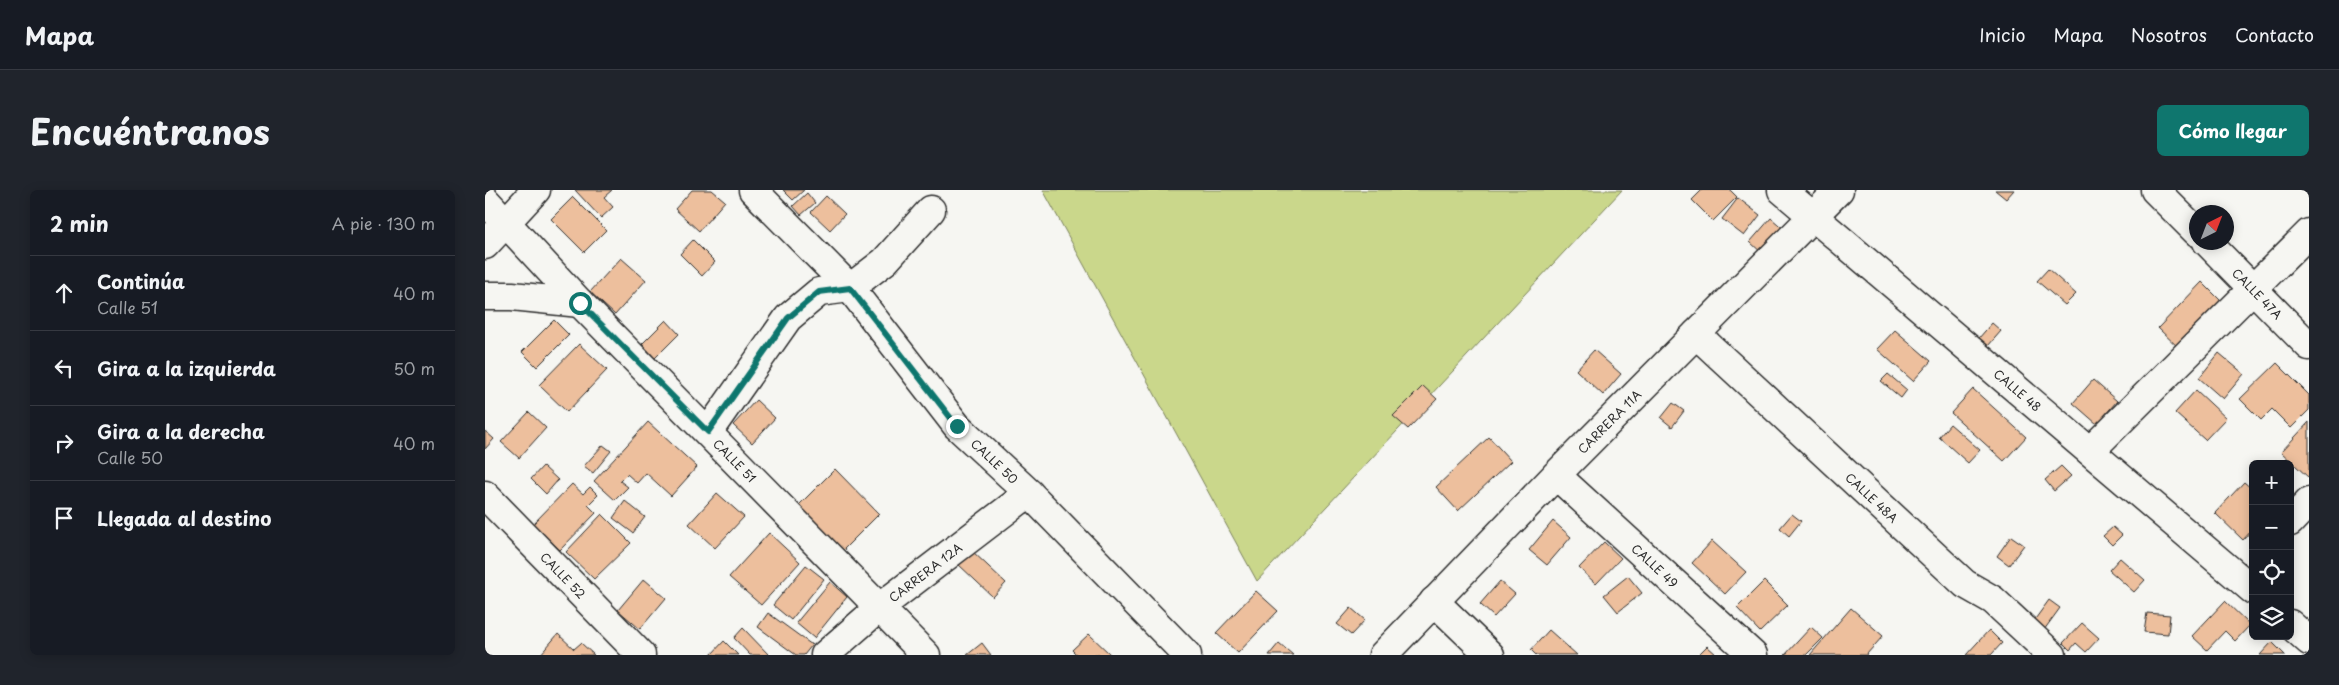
<!DOCTYPE html>
<html lang="es">
<meta charset="utf-8">
<style>
:root{--surface:#171b24;--page:#20242c;--text:#f1f3f6;--muted:#9ea1a6;--line:#363941;--accent:#0f766e}
body{margin:0;font-family:"Playpen Sans",sans-serif;background:var(--page);color:var(--text)}
.controls{position:absolute;right:15px;bottom:15px;display:grid;overflow:hidden;border-radius:8px;box-shadow:0 2px 12px #0003}
.controls button{width:45px;height:45px;display:grid;place-items:center;padding:0;border:0;border-bottom:1px solid var(--line);background:var(--surface);color:var(--text);font:25px sans-serif}
.compass{position:absolute;left:1704px;top:15px;width:45px;height:45px;border-radius:50%;background:var(--surface);box-shadow:0 2px 12px #0003;rotate:42deg}
.stop{position:absolute;width:15px;height:15px;margin:-11px;border:4px solid #0f766e;border-radius:50%;background:#fff}
.stop.end{background:#0f766e;border-color:#fff;box-shadow:0 1px 5px #0008}
.list{margin:0;padding:0;list-style:none}
h2{display:flex;justify-content:space-between;align-items:center;height:65px;margin:0;padding:0 20px;font-size:21px}
h2 small{font-size:16px;font-weight:400;color:var(--muted)}
.list li{display:grid;grid-template-columns:32px 1fr auto;gap:15px;align-items:center;box-sizing:border-box;height:75px;padding:0 20px;border-top:1px solid var(--line)}
.list b{display:block;font-size:19px;white-space:nowrap}
.list p{margin:0;font-size:16px;white-space:nowrap;color:var(--muted)}
.list em{font-size:16px;font-style:normal;color:var(--muted)}
.icon{flex:none;width:28px;height:28px;fill:none;stroke:currentColor;stroke-width:2;stroke-linecap:round;stroke-linejoin:round}
.map{position:relative;flex:none;width:1824px;height:465px;overflow:hidden;border-radius:8px}
header{display:flex;align-items:center;gap:30px;box-sizing:border-box;height:70px;padding:0 25px;background:var(--surface);border-bottom:1px solid var(--line)}
header strong{font-size:24px}
nav{display:flex;gap:28px;margin-inline-start:auto;font-size:18px}
.intro{display:flex;align-items:center;justify-content:space-between;box-sizing:border-box;height:120px;padding:0 30px}
h1{margin:0;font-size:35px}
.button{padding:12px 22px;border-radius:8px;background:var(--accent);color:#fff;font-size:18px;font-weight:700}
main{display:flex;gap:30px;padding:0 30px}
aside{flex:1;background:var(--surface);border-radius:8px;box-shadow:0 2px 12px #0003}
.map>svg:first-child{display:block}
.green{fill:#cad78b;stroke:#7a815b}
.building{fill:#edbf9d;stroke:#2b2b2b}
.lines{fill:none;stroke-linecap:round;stroke-linejoin:round}
.minor-casing{stroke:#2b2b2b;stroke-width:31}
.minor{stroke:#f6f6f2;stroke-width:28}
.route{stroke:#0f766e;stroke-width:6}
.labels{text-anchor:middle;dominant-baseline:central;stroke-width:4;stroke-linejoin:round;paint-order:stroke}
.street-label{font-size:12px;fill:#2b2b2b;stroke:#f6f6f2}
</style>
<header>
<strong>Mapa</strong>
<nav><a>Inicio</a><a>Mapa</a><a>Nosotros</a><a>Contacto</a></nav>
</header>
<div class="intro"><h1>Encuéntranos</h1><a class="button">Cómo llegar</a></div>
<main>
<aside>
<h2>2 min<small>A pie · 130 m</small></h2>
<ul class="list">
<li><svg class="icon" aria-label="ahead" viewBox="0 0 24 24"><path d="M12 20V5M6 11l6-6 6 6"/></svg><div><b>Continúa</b><p>Calle 51</p></div><em>40 m</em></li>
<li><svg class="icon" aria-label="left" viewBox="0 0 24 24"><path d="M17 20v-9H6M10 6l-5 5 5 5"/></svg><div><b>Gira a la izquierda</b></div><em>50 m</em></li>
<li><svg class="icon" aria-label="right" viewBox="0 0 24 24"><path d="M7 20v-9h11M14 6l5 5-5 5"/></svg><div><b>Gira a la derecha</b><p>Calle 50</p></div><em>40 m</em></li>
<li><svg class="icon" aria-label="arrive" viewBox="0 0 24 24"><path d="M6 21V4h12l-3 4 3 4H6"/></svg><div><b>Llegada al destino</b></div></li>
</ul>
</aside>
<div class="map">
<svg width="1824" height="465" viewBox="0 0 1824 465">
<rect width="100%" height="100%" fill="#f6f6f2"/>
<filter id="ink" filterUnits="userSpaceOnUse"><feTurbulence type="fractalNoise" baseFrequency=".02" numOctaves="2"/><feDisplacementMap in="SourceGraphic" scale="10" xChannelSelector="R" yChannelSelector="G"/><feConvolveMatrix kernelMatrix="1 2 1 2 8 2 1 2 1" color-interpolation-filters="sRGB"/></filter>
<g filter="url(#ink)">
<!-- green -->
<path class="green" d="M558 0H1137L772 391Z"/>
<!-- building -->
<path class="building" d="M90 0H127L119 7 128 17 116 28Z
M207 0H227L240 11 214 41 190 19Z
M298 0H319L308 10Z
M1217 0H1245L1252 7 1228 31 1207 10Z
M1510 0H1529L1521 9Z
M322 3 330 13 316 25 308 16Z
M341 6 360 24 345 40 326 22Z
M88 7 121 40 99 62 66 29Z
M1253 8 1275 25 1259 46 1237 29Z
M1286 28 1301 41 1279 65 1265 52Z
M208 50 230 72 217 86 195 64Z
M136 68 161 90 130 125 105 102Z
M1563 79 1591 104 1580 115 1552 91Z
M1717 92 1740 115 1697 161 1673 138Z
M69 130 84 145 52 177 37 162Z
M181 130 194 144 170 168 157 154Z
M1507 133 1516 141 1503 156 1494 148Z
M1410 140 1446 171 1428 191 1392 159Z
M94 154 122 180 82 222 54 195Z
M1109 160 1136 184 1118 205 1091 180Z
M1734 163 1759 184 1738 209 1714 188Z
M1792 173 1824 205V220L1806 238 1787 219 1776 230 1755 209Z
M1403 184 1422 200 1416 208 1396 191Z
M1608 190 1632 211 1612 234 1588 213Z
M938 196 952 209 923 239 908 226Z
M1488 199 1541 247 1519 271 1466 223Z
M1711 200 1741 228 1720 250 1690 223Z
M271 210 290 228 267 253 248 235Z
M1188 213 1199 221 1187 237 1176 228Z
M44 222 61 238 34 268 16 252Z
M163 232 212 277 186 306 161 283 152 293 142 284 135 291 143 297 130 310 109 291Z
M1824 232V288L1796 262Z
M1465 234 1495 260 1483 273 1454 247Z
M0 241 9 249 0 259Z
M1004 247 1026 271 973 321 951 297Z
M118 255 126 261 108 283 99 276Z
M58 276 73 290 61 304 46 289Z
M1576 276 1586 286 1569 301 1560 290Z
M350 279 394 324 357 361 312 317Z
M1759 292 1768 300V339L1758 350 1730 323Z
M87 294 98 304 105 297 113 305 103 315 111 323 75 360 48 334Z
M232 303 259 327 230 358 204 334Z
M140 311 160 327 148 343 128 328Z
M117 324 146 353 109 389 81 362Z
M1307 324 1316 331 1304 346 1295 338Z
M1068 331 1086 347 1062 375 1044 360Z
M1628 337 1637 345 1627 355 1618 346Z
M284 343 315 372 276 415 244 387Z
M1526 346 1539 355 1524 375 1512 366Z
M1227 351 1261 382 1240 404 1207 373Z
M1119 352 1136 368 1111 394 1094 378Z
M486 360 521 393 508 407 473 374Z
M1635 368 1660 390 1649 402 1624 380Z
M321 375 339 389 306 430 288 415Z
M1143 386 1157 403 1133 422 1119 405Z
M159 389 181 408 155 439 133 420Z
M1015 391 1030 404 1009 427 995 414Z
M1279 391 1303 415 1275 442 1252 418Z
M345 392 362 407 329 448 311 433Z
M771 401 793 421 753 463 731 443Z
M1564 410 1575 418 1559 440 1548 432Z
M1740 411 1765 435 1750 451 1740 441 1722 460 1707 446Z
M866 418 880 430 866 445 852 434Z
M1366 418 1398 446 1381 465H1325Z
M283 423 327 455 319 465H311L273 437Z
M1662 423 1685 425 1683 444 1659 442Z
M1597 433 1614 448 1601 462 1591 453 1585 460 1578 453Z
M1326 437 1338 448 1321 465H1300Z
M258 438 284 465H265L249 448Z
M1064 440 1092 465H1051L1046 460Z
M1504 440 1517 453 1506 465H1481Z
M73 444 89 459 96 453 109 465H55Z
M604 444 626 465H592L587 460Z
M239 451 253 465H226Z
M1787 452 1800 465H1775Z
M497 453 506 465H482Z
M794 453 808 465H784Z
M1222 456 1232 465H1213Z"/>
<g class="lines">
<defs>
<g id="minor">
<path id="s1" d="M268 0 365 98 472 236 544 303 702 465"/>
<path id="s2" d="M1297 0 1768 400"/>
<path d="M1670 0 1712 42"/>
<path id="s3" d="M0 10 95 113 441 465"/>
<path id="s4" d="M1722 52 1824 156"/>
<path d="M0 55 51 0"/>
<path d="M0 106H27L95 113"/>
<path id="s5" d="M1211 144 1480 394 1508 410 1567 465"/>
<path d="M223 242 303 128 334 102 365 98 400 71 446 20"/>
<path d="M1605 261 1824 43"/>
<path id="s6" d="M1071 285 1268 465"/>
<path id="s7" d="M0 305 156 465"/>
<path d="M1805 332 1824 312"/>
<path d="M949 411 1005 465"/>
<path d="M1805 434 1824 451"/>
<path id="s8" d="M340 465 395 417 544 303"/>
<path id="s9" d="M898 465 1071 285 1354 0"/>
</g>
</defs>
<!-- minor casing -->
<use href="#minor" class="minor-casing"/>
<!-- minor -->
<use href="#minor" class="minor"/>
</g>
</g>
<g class="lines" filter="url(#ink)">
<!-- route -->
<path class="route" d="M95 113 223 242 303 128 334 102 365 98 472 236"/>
</g>
<g class="labels">
<!-- street labels -->
<g class="street-label">
<text stroke="none"><textPath href="#s4" startOffset="72">CALLE 47A</textPath></text>
<text stroke="none"><textPath href="#s2" startOffset="309">CALLE 48</textPath></text>
<text stroke="none"><textPath href="#s9" startOffset="325">CARRERA 11A</textPath></text>
<text stroke="none"><textPath href="#s3" startOffset="361">CALLE 51</textPath></text>
<text stroke="none"><textPath href="#s1" startOffset="364">CALLE 50</textPath></text>
<text stroke="none"><textPath href="#s5" startOffset="240">CALLE 48A</textPath></text>
<text stroke="none"><textPath href="#s6" startOffset="134">CALLE 49</textPath></text>
<text stroke="none"><textPath href="#s8" startOffset="130">CARRERA 12A</textPath></text>
<text stroke="none"><textPath href="#s7" startOffset="112">CALLE 52</textPath></text>
</g>
</g>
</svg>
<div class="controls">
<button>+</button>
<button>−</button>
<button><svg class="icon" aria-label="locate" viewBox="0 0 24 24"><circle cx="12" cy="12" r="6"/><path d="M12 2v4M12 18v4M2 12h4M18 12h4"/></svg></button>
<button><svg class="icon" aria-label="layers" viewBox="0 0 24 24"><path d="M12 4l9 5-9 5-9-5zM3 14l9 5 9-5"/></svg></button>
</div>
<svg class="compass" viewBox="-18 -18 36 36"><path d="M0-13l5 13h-10z" fill="#e53935"/><path d="M0 13l5-13h-10z" fill="#9ea1a6"/></svg>
<div class="stop" style="left:95px;top:113px"></div>
<div class="stop end" style="left:472px;top:236px"></div>
</div>
</main>
